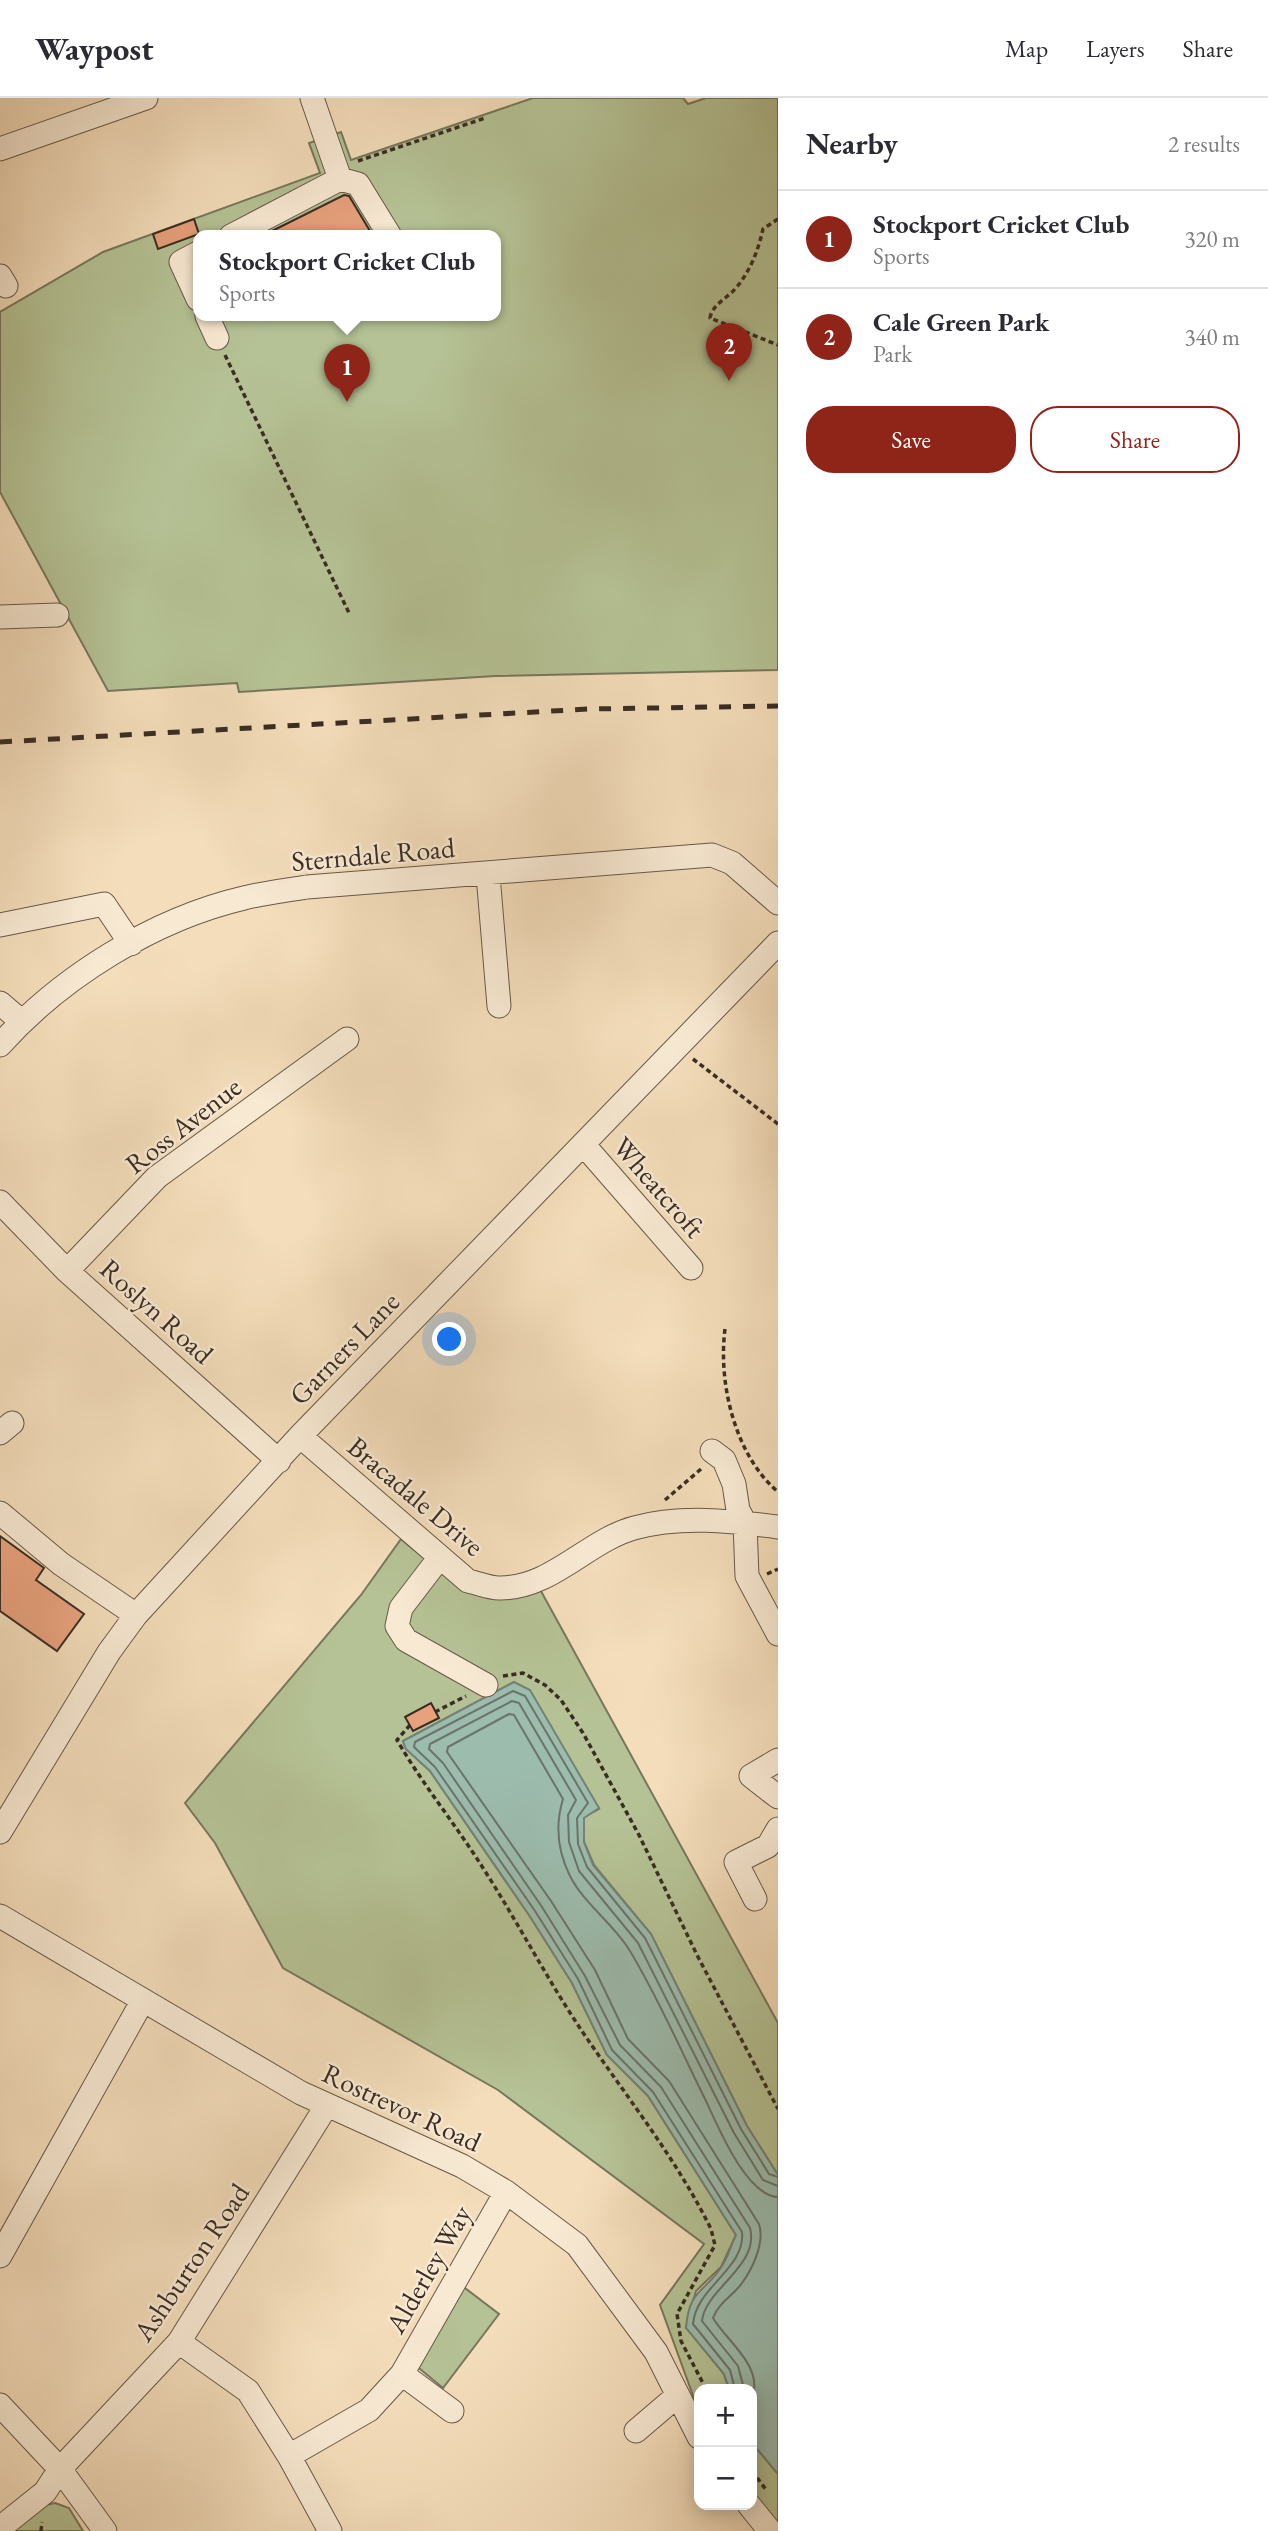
<!DOCTYPE html>
<meta charset="utf-8">
<style>
:root{--surface:#fff;--page:#f7f7f7;--text:#2b2b33;--muted:#7c7c81;--line:#e1e1e2;--accent:#8f2418}
body{margin:0;font-family:"EB Garamond",serif;background:var(--page);color:var(--text)}
.controls{position:absolute;right:21px;bottom:21px;display:grid;overflow:hidden;border-radius:14px;box-shadow:0 4px 18px #0003}
.controls button{width:63px;height:63px;display:grid;place-items:center;padding:0;border:0;border-bottom:2px solid var(--line);background:var(--surface);color:var(--text);font:35px sans-serif}
.you{position:absolute;left:450px;top:1242px;width:24px;height:24px;margin:-18px;border:5px solid #fff;border-radius:50%;background:#1a73e8;box-shadow:0 0 0 10px #1a73e833}
.badge{display:grid;place-items:center;width:46px;height:46px;border-radius:50%;background:var(--accent);color:#fff;font-size:23px;font-weight:700}
.pin{position:absolute;translate:-50% -58px;filter:drop-shadow(0 2px 4px #0008)}
.pin::after{content:'';position:absolute;top:37px;width:24px;height:21px;background:inherit;clip-path:polygon(0 0,100% 0,50% 100%)}
.popup{position:absolute;left:193px;top:132px;width:308px;height:91px;box-sizing:border-box;display:grid;place-content:center;border-radius:14px;background:var(--surface);filter:drop-shadow(0 2px 5px #0005);font-size:23px;white-space:nowrap;color:var(--muted)}
.popup b{font-size:26px;color:var(--text)}
.popup::after{content:'';position:absolute;left:50%;top:100%;margin-left:-14px;border:14px solid transparent;border-top-color:var(--surface)}
.list{margin:0;padding:0;list-style:none}
h2{display:flex;justify-content:space-between;align-items:center;height:91px;margin:0;padding:0 28px;font-size:30px}
h2 small{font-size:23px;font-weight:400;color:var(--muted)}
.list li{display:grid;grid-template-columns:46px 1fr auto;gap:21px;align-items:center;box-sizing:border-box;height:98px;padding:0 28px;border-top:2px solid var(--line)}
.list b{display:block;font-size:26px;white-space:nowrap}
.list p{margin:0;font-size:23px;white-space:nowrap;color:var(--muted)}
.list em{font-size:23px;font-style:normal;color:var(--muted)}
.actions{display:flex;gap:14px;padding:21px 28px}
.actions a{flex:1;padding:16px 0;border:2px solid var(--accent);border-radius:28px;text-align:center;font-size:24px;color:var(--accent)}
.actions .main{background:var(--accent);color:#fff}
.map{position:relative;flex:none;width:778px;height:2433px;overflow:hidden}
header{display:flex;align-items:center;gap:42px;box-sizing:border-box;height:98px;padding:0 35px;background:var(--surface);border-bottom:2px solid var(--line)}
header strong{font-size:33px}
nav{display:flex;gap:38px;margin-inline-start:auto;font-size:24px}
main{display:flex}
aside{flex:1;background:var(--surface)}
.map>svg:first-child{display:block}
.green{fill:#b5c295;stroke:#78775c;stroke-width:2;fill-rule:evenodd}
.water{fill:#9cbcae;stroke:#758277;stroke-width:2}
.lines{fill:none;stroke-linecap:round;stroke-linejoin:round}
.shore{stroke:#6b7469;stroke-width:2}
.building{fill:#e7a17d;stroke:#3a2c24;stroke-width:2}
.minor-casing{stroke:#68584a;stroke-width:25}
.path{stroke:#3a2c24;stroke-width:3.5;stroke-dasharray:5 3.5;stroke-linecap:butt}
.minor{stroke:#f8e9d3;stroke-width:23}
.rail{stroke:#3a2c24;stroke-width:5;stroke-dasharray:12 12;stroke-linecap:butt}
.labels{text-anchor:middle;dominant-baseline:central;stroke-width:5;stroke-linejoin:round;paint-order:stroke}
.street-label{font-size:28px;fill:#3a2c24;stroke:#f8e9d3}
</style>
<header>
<strong>Waypost</strong>
<nav><a>Map</a><a>Layers</a><a>Share</a></nav>
</header>
<main>
<div class="map">
<svg width="778" height="2433" viewBox="0 0 778 2433">
<rect width="100%" height="100%" fill="#f4ddbb"/>
<filter id="stains"><feTurbulence type="fractalNoise" baseFrequency=".00286" numOctaves="4"/><feColorMatrix values="0 0 0 0 .2 0 0 0 0 .09 0 0 0 0 .02 0 0 0 .5 -.17"/></filter>
<radialGradient id="worn" r=".72"><stop offset=".6" stop-color="#630" stop-opacity="0"/><stop offset="1" stop-color="#630" stop-opacity=".3"/></radialGradient>
<!-- green -->
<path class="green" d="M533 0H683L688 6 706 0H778V572L495 578 239 594 237 585 108 593 0 394V214L103 154 320 75 309 45 341 34 351 62ZM198 138H496V218H198Z
M401 1441C454 1487 469 1483 536 1484L778 1925V2077L747 2028 651 1836 594 1767 584 1744V1719L599 1711 514 1584 403 1643 406 1651 430 1673 529 1817 572 1885 607 1957 648 1998 736 2137 721 2169 696 2193 686 2229 724 2276 729 2291H699V2314L660 2207 704 2146 498 1992 283 1870 215 1745 185 1705 361 1497Z
M461 2187 499 2216 443 2290 414 2266Z
M752 2345 778 2376V2433L752 2403Z
M55 2405 69 2410 83 2433H7L37 2409Z"/>
<!-- water -->
<path class="water" d="M514 1584 530 1592 599 1710 584 1720V1744L593 1767 651 1836 747 2028 778 2077V2376L752 2345V2291H729L724 2276 686 2230C689 2190 705 2195 722 2168 728 2159 731 2147 736 2137L648 1998 607 1957 572 1885 529 1817 430 1673 406 1651 403 1643Z"/>
<g class="lines">
<!-- shore -->
<path class="shore" d="M735 2291 730 2272 693 2226C696 2189 746 2170 742 2134L653 1994 612 1952 578 1881 535 1813 435 1669 414 1649 415 1644 513 1593 525 1598 588 1705 577 1720 578 1746 587 1769 645 1840 741 2031 769 2076 778 2079
M744 2291 738 2268 702 2223C705 2191 760 2168 750 2130L661 1989 620 1947 585 1878 542 1809 443 1665 429 1651 430 1646 512 1603 519 1605 576 1702 568 1717 569 1744 579 1773 638 1845 734 2035 763 2082 778 2088
M752 2301C764 2268 728 2245 713 2220 719 2204 733 2198 742 2185 753 2170 765 2144 759 2126L669 1983 628 1941 595 1872 551 1803 447 1654 448 1649 509 1616 514 1617 563 1701C555 1727 557 1752 570 1778 584 1806 614 1826 630 1853 659 1901 682 1955 707 2005 719 2031 747 2098 778 2099"/>
</g>
<!-- building -->
<path class="building" d="M344 97 349 98 373 138H262Z
M194 121 199 136 158 151 153 136Z
M0 1438 44 1470 36 1482 84 1516 57 1553 0 1513Z
M431 1605 439 1620 413 1633 405 1619Z"/>
<g class="lines">
<defs>
<path id="minor" d="M0 51 146 0
M340 81 358 86 390 138
M231 138 340 81 312 0
M198 155 181 164 198 201
M0 178 6 188
M207 218 217 240
M0 519 57 517
M488 777 499 908
M0 827 104 806 131 846
M0 905 21 923
M0 947C61 879 154 821 244 800 264 795 286 792 307 789L712 757 732 765 778 805
M583 1046 691 1170
M0 1104 67 1173 279 1363
M67 1173 157 1079 347 941
M0 1335 12 1325
M300 1338 468 1483C478 1485 489 1490 499 1490 551 1491 587 1443 634 1430 681 1417 731 1423 778 1429
M712 1353 724 1362 734 1386 738 1412 745 1425 747 1478 778 1536
M0 1415 61 1466 136 1517
M440 1459 401 1510 397 1528 406 1542 486 1587
M778 1662 751 1678 778 1699
M0 1734 109 1554 136 1517 300 1338 778 845
M755 1801 736 1764 768 1748 778 1731
M0 1818 301 1995 462 2068 506 2094 577 2147 656 2254 699 2339
M0 2158 143 1902
M179 2244 248 2293 289 2358 330 2433
M402 2276 452 2313
M0 2307 60 2371 105 2433
M636 2333 677 2298
M289 2358 369 2312 402 2276 506 2094
M749 2407 770 2433
M0 2430 45 2394 60 2371 179 2244 327 2007"/>
</defs>
<!-- minor casing -->
<use href="#minor" class="minor-casing"/>
<!-- path -->
<path class="path" d="M358 63 485 20
M778 121 763 131C758 153 750 174 735 191 726 201 712 207 710 220L778 247
M225 257 350 517
M693 961 778 1026
M725 1231C718 1286 735 1357 778 1394
M665 1402 701 1371
M767 1476 778 1471
M503 1578 523 1575 545 1587 561 1602 583 1635 639 1737 697 1857 778 2011
M435 1614 466 1598
M410 1627 397 1642C423 1687 456 1727 483 1770 519 1826 549 1885 586 1939 629 2002 677 2062 711 2131L715 2147 677 2216 681 2243 706 2291
M752 2373 767 2393
M41 2433 42 2424"/>
<!-- minor -->
<use href="#minor" class="minor"/>
<!-- rail -->
<path class="rail" d="M0 644 588 611 778 608"/>
</g>
<g class="labels">
<!-- street labels -->
<g class="street-label">
<text transform="translate(373 756) rotate(-5)">Sterndale Road</text>
<text transform="translate(183 1027) rotate(-38)">Ross Avenue</text>
<text transform="translate(659 1089) rotate(49)">Wheatcroft</text>
<text transform="translate(157 1213) rotate(42)">Roslyn Road</text>
<text transform="translate(344 1250) rotate(-46)">Garners Lane</text>
<text transform="translate(416 1398) rotate(40)">Bracadale Drive</text>
<text transform="translate(402 2009) rotate(25)">Rostrevor Road</text>
<text transform="translate(191 2164) rotate(-56)">Ashburton Road</text>
<text transform="translate(428 2171) rotate(-60)">Alderley Way</text>
</g>
</g>
<rect width="100%" height="100%" filter="url(#stains)"/>
<rect width="100%" height="100%" fill="url(#worn)"/>
</svg>
<div class="controls">
<button>+</button>
<button>−</button>
</div>
<div class="you"></div>
<div class="pin badge" style="left:347px;top:304px">1</div>
<div class="popup"><b>Stockport Cricket Club</b>Sports</div>
<div class="pin badge" style="left:729px;top:283px">2</div>
</div>
<aside>
<h2>Nearby<small>2 results</small></h2>
<ul class="list">
<li><span class="badge">1</span><div><b>Stockport Cricket Club</b><p>Sports</p></div><em>320 m</em></li>
<li><span class="badge">2</span><div><b>Cale Green Park</b><p>Park</p></div><em>340 m</em></li>
</ul>
<div class="actions"><a class="main">Save</a><a>Share</a></div>
</aside>
</main>
